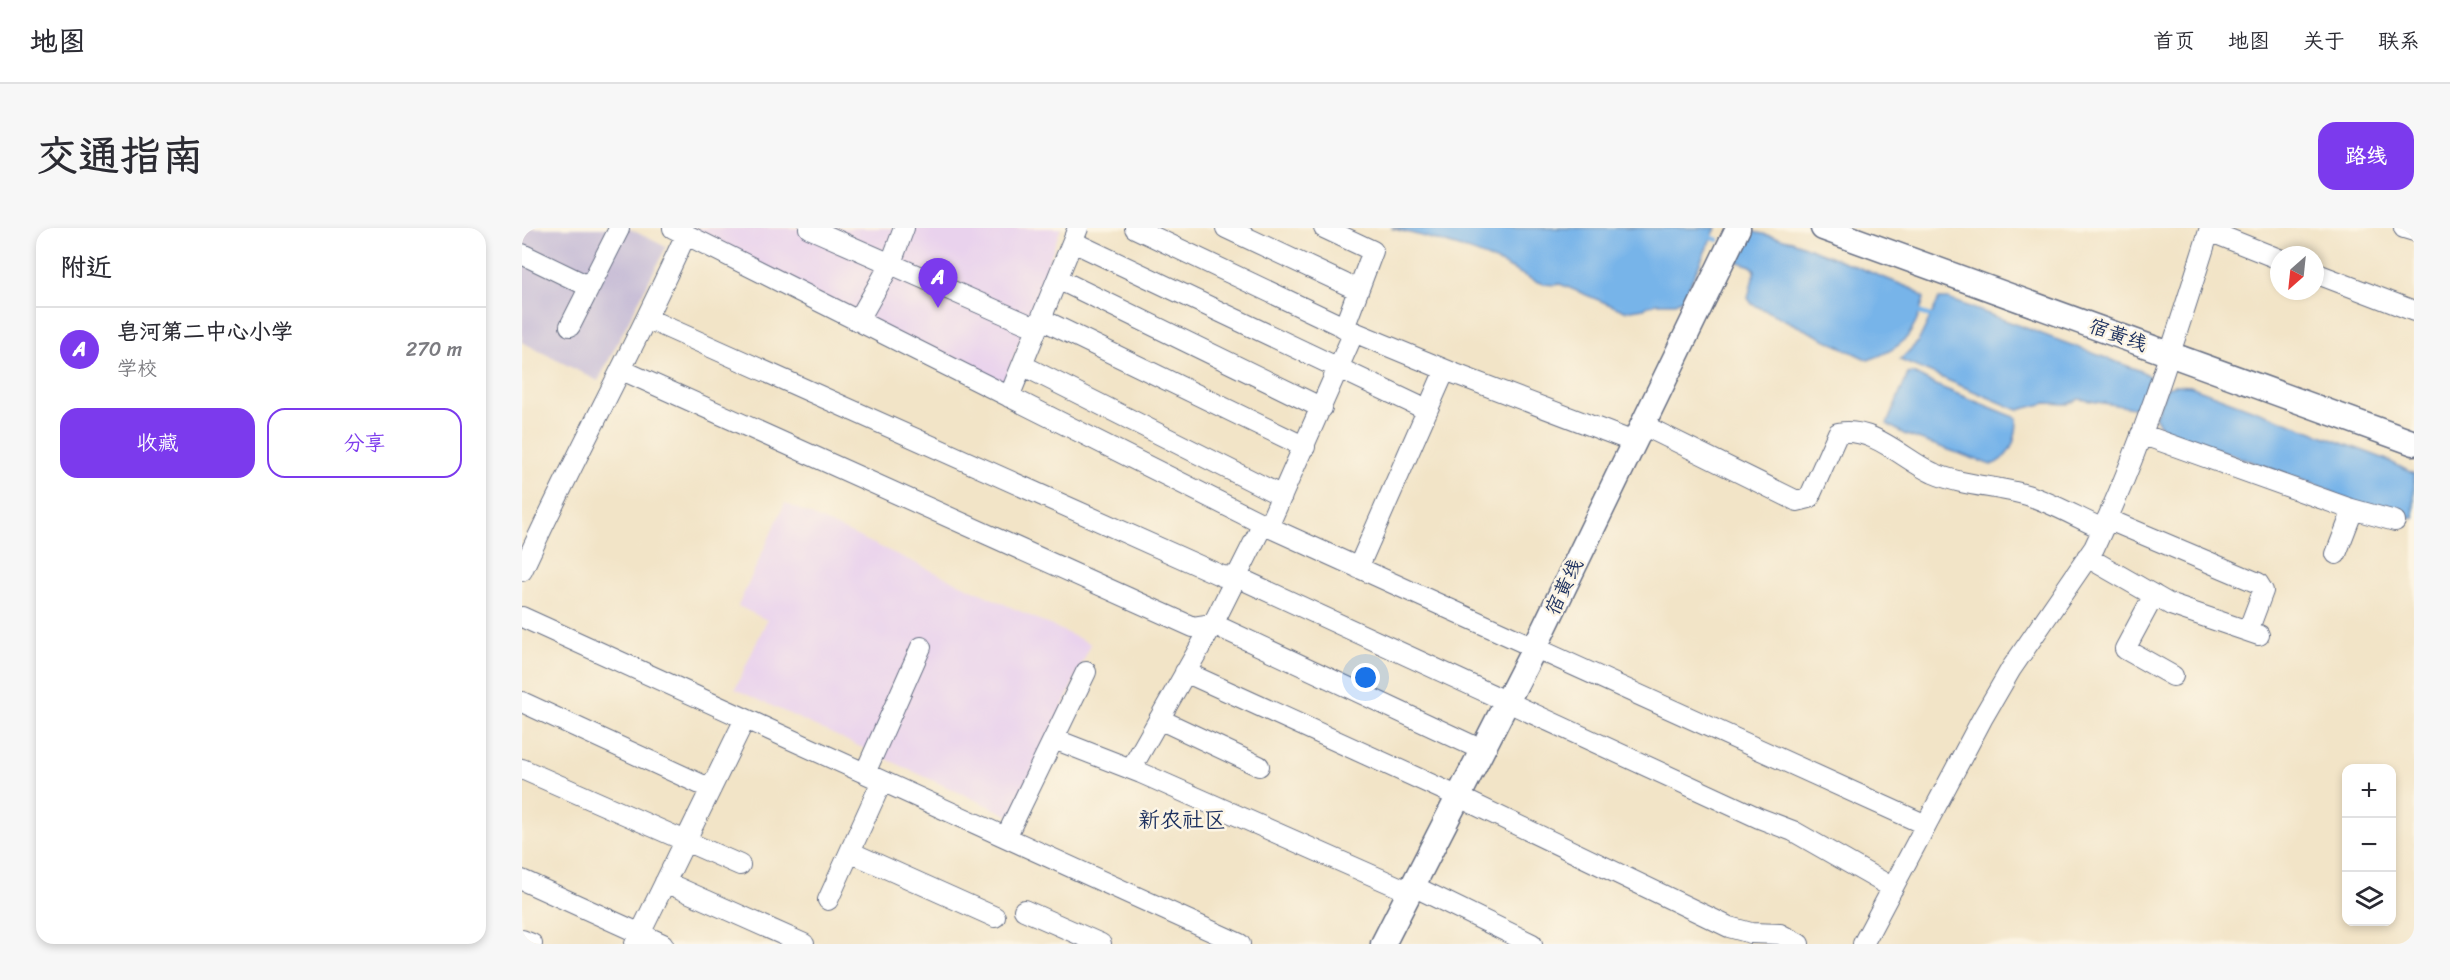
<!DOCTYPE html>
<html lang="zh">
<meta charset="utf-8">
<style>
:root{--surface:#fff;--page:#f7f7f7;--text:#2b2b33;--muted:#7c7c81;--line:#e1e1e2;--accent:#7c3aed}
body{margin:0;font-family:Sriracha,"LXGW WenKai TC",sans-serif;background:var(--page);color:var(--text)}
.controls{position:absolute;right:18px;bottom:18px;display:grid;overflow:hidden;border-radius:12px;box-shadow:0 3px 9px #0003}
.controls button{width:54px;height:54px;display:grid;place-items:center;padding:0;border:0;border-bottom:2px solid var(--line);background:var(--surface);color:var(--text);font:30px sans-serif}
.compass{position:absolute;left:1748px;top:18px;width:54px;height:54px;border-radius:50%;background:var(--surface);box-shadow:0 3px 9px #0003;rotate:207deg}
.you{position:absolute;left:844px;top:450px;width:21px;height:21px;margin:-15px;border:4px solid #fff;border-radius:50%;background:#1a73e8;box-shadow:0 0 0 9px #1a73e833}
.badge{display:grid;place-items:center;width:39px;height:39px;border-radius:50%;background:var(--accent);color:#fff;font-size:20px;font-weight:700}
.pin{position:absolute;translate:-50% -50px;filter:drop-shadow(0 2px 3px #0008)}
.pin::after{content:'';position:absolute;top:32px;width:21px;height:18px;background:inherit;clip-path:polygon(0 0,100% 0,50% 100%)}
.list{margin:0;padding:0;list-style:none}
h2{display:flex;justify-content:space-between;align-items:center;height:78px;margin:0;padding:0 24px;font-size:26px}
h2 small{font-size:20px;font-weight:400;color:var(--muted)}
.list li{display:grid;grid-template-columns:39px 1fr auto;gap:18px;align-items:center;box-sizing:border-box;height:84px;padding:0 24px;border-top:2px solid var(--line)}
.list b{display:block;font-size:22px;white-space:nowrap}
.list p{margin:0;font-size:20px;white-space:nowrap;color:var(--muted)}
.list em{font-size:20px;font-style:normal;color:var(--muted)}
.actions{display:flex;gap:12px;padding:18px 24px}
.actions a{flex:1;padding:14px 0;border:2px solid var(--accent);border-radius:18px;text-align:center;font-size:21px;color:var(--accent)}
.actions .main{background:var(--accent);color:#fff}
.icon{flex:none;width:33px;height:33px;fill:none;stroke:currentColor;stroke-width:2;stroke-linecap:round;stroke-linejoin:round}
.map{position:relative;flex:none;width:1892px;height:716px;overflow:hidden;border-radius:18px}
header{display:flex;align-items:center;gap:36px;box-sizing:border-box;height:84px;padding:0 30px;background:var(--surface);border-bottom:2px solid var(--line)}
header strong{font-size:28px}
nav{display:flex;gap:33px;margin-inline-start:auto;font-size:21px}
.intro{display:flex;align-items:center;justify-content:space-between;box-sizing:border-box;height:144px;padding:0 36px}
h1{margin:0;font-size:42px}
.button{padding:15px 27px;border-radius:18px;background:var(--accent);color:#fff;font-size:21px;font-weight:700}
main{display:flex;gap:36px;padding:0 36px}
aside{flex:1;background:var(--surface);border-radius:18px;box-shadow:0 3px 9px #0003}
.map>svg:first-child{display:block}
.built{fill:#e9d2ed}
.industrial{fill:#c9bfd7}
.water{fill:#77b4e9;stroke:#4972a4;stroke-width:1.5}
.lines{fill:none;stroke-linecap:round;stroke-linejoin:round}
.stream{stroke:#77b4e9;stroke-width:4.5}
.minor-casing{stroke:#666e83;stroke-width:22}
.major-casing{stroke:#666e83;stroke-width:27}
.minor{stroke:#fff;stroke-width:20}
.major{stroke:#fff;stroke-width:24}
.labels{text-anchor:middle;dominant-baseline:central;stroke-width:5;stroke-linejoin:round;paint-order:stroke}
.street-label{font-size:20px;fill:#1b2f5e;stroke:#fcf5e5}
.quarter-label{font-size:22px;fill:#1b2f5e;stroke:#fcf5e5}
</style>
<header>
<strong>地图</strong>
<nav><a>首页</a><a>地图</a><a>关于</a><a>联系</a></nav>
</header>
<div class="intro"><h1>交通指南</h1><a class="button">路线</a></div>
<main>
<aside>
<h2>附近<small></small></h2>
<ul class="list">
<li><span class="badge">A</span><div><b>皂河第二中心小学</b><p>学校</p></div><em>270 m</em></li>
</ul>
<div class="actions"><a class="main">收藏</a><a>分享</a></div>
</aside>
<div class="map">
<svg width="1892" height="716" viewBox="0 0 1892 716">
<rect width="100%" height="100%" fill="#fcf5e5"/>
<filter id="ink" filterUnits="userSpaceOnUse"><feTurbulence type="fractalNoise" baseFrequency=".0167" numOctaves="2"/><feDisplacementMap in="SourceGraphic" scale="12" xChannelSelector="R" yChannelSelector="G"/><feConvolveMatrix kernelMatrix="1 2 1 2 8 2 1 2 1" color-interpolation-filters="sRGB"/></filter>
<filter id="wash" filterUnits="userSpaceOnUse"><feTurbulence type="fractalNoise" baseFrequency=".008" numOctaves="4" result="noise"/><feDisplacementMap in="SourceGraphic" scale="24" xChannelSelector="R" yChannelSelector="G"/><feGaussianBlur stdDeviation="1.35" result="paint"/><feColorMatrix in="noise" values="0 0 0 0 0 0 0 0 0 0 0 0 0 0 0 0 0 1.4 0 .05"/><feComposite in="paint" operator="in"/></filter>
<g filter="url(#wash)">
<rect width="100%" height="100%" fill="#f2e4c7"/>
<!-- built -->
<path class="built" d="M163 0H539L480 160Z
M263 275 569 416 490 589 213 461 245 392 216 378Z"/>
<!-- industrial -->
<path class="industrial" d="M0 0H106L144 19 76 153 0 114Z"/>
<!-- water -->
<path class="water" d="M869 0H1194L1161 71 1153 75H1134L1122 80 1103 83 1038 56C1021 60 1005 49 990 41 953 21 910 11 869 0Z
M1228 3 1270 13 1393 62 1402 70C1393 106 1382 120 1346 132L1230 76 1226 70 1233 42 1229 38 1214 33Z
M1417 71H1426L1619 143 1628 149 1617 181 1557 171 1546 176 1524 175 1496 182 1378 132 1396 114Z
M1391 145 1418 159 1495 190C1495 210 1489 230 1469 237L1382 206 1365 196 1386 146Z
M1652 157 1668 158 1863 231 1892 246V290L1850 284 1800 259 1642 202 1633 189 1645 159Z"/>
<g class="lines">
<!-- stream -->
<path class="stream" d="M1185 8 1196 12
M1393 83 1414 90"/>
</g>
</g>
<g filter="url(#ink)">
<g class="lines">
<defs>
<path id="minor" d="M151 0 751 301 1404 597
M287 0 503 95
M613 0 832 104 931 145 1112 214
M704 0 836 62
M802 0 851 23 822 100
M1882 0 1892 3
M1687 3 1757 31
M551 14 905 182
M0 26 68 59
M1793 45 1892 83
M536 51 800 180
M126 91 700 348 715 349 1237 590 1271 603 1371 660
M519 91 783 219
M336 93 369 35 382 0
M48 98 97 1
M500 137 760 268
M100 142 671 399 691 396 960 522
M487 169 556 0
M1121 197 1275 273 1287 270 1316 205C1351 198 1381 231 1411 245 1441 258 1474 258 1505 267 1531 275 1556 290 1581 301
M1619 206 1826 280 1873 293
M1585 291 1736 355 1741 363 1726 403
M746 299 832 104
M1814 326 1831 282
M1565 329 1649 377 1737 407
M836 340 923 142
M0 343C52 229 113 120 164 6
M1632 367 1603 421 1651 448
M0 389 718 716
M663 444 937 569 1207 699 1229 705 1258 706 1277 716
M0 474 189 561
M637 491 737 538
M532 511 619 545 888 664
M0 541 218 637
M609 541 691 396 741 296
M343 545 399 419
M484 609 564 444
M328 624 473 689
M0 652 141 716
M143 654 282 716
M891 658 1010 716
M306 672 360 553
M502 682 579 716
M0 712 10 716
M113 716 223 491
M1341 716 1460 491 1489 441 1572 320C1621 217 1654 108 1688 0"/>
<path id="major" d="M1301 0 1892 215
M861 716 1013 419 1216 0"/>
</defs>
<!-- minor casing -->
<use href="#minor" class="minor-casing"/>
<!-- major casing -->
<use href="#major" class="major-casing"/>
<!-- minor -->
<use href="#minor" class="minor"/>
<!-- major -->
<use href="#major" class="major"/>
</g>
</g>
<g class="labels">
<!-- street labels -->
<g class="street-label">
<text transform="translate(1596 107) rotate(20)">宿黄线</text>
<text transform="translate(1042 359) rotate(-64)">宿黄线</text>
</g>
<!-- quarter labels -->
<g class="quarter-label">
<text x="660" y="591">新农社区</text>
</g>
</g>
</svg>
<div class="controls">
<button>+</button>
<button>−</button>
<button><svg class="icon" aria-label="layers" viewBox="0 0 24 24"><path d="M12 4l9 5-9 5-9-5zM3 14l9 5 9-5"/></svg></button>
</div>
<svg class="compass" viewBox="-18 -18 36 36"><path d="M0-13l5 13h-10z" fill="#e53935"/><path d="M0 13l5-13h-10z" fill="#7c7c81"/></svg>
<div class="you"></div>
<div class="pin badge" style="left:416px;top:80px">A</div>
</div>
</main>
